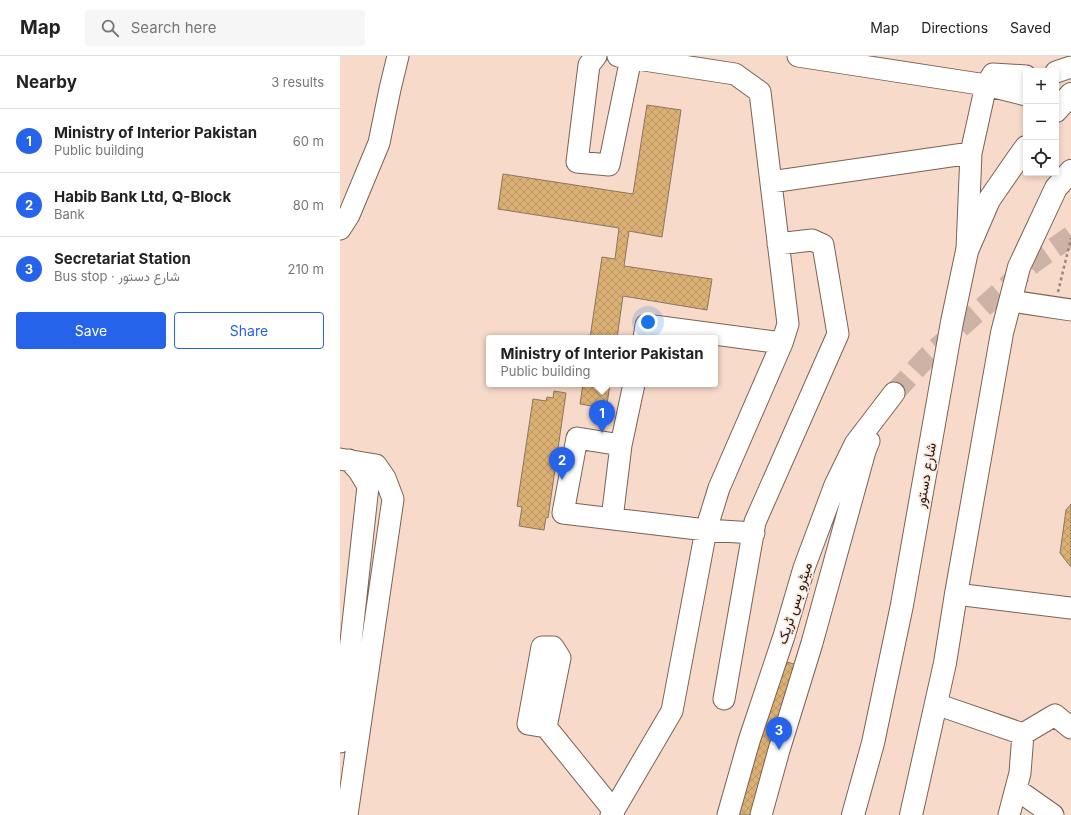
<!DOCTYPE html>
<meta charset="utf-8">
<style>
:root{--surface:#fff;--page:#f6f6f6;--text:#222;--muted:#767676;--line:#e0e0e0;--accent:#2563eb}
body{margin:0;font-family:Inter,Vazirmatn,sans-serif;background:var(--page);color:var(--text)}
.controls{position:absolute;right:12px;top:12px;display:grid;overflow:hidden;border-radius:4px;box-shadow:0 2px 6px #0003}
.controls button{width:36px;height:36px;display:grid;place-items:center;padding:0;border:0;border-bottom:1px solid var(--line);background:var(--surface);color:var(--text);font:20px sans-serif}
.you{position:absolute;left:308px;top:266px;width:14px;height:14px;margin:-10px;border:3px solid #fff;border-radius:50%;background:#1a73e8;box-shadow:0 0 0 6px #1a73e833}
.badge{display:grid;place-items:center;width:26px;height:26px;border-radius:50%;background:var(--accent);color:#fff;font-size:13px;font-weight:700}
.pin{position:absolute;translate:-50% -33px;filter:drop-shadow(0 1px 2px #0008)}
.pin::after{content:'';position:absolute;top:21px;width:14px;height:12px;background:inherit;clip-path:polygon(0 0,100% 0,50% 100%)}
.popup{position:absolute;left:146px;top:279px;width:232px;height:52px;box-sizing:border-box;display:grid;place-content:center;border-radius:4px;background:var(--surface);filter:drop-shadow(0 1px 3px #0005);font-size:13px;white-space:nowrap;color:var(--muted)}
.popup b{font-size:15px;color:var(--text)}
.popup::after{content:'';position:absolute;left:50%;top:100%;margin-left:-8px;border:8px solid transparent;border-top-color:var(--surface)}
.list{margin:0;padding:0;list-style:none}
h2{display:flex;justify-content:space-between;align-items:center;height:52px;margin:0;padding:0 16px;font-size:17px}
h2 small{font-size:13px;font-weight:400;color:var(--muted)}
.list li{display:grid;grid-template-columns:26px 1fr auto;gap:12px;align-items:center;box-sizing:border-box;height:64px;padding:0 16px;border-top:1px solid var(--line)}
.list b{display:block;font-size:15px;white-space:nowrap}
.list p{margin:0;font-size:13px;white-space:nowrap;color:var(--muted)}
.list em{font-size:13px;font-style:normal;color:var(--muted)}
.actions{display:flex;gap:8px;padding:12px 16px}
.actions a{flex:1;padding:9px 0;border:1px solid var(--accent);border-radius:4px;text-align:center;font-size:14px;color:var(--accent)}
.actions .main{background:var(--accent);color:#fff}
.icon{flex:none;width:22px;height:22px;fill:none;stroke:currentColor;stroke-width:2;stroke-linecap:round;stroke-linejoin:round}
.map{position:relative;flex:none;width:731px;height:759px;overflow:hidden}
header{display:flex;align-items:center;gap:24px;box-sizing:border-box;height:56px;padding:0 20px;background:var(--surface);border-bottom:1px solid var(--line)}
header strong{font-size:19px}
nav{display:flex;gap:22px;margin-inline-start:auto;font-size:14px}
.search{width:280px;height:36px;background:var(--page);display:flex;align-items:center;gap:10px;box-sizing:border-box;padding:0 14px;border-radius:4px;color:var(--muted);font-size:15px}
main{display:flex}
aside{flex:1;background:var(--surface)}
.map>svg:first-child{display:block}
.building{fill:url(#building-cross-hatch);stroke:#887761}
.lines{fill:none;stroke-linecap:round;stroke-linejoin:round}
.minor-tunnel{stroke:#cdb3a5;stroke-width:21;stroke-dasharray:21 10;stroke-linecap:butt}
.minor-casing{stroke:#7b6254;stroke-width:23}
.major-casing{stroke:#7b6254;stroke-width:24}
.path{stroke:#9b867b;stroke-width:2.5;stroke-dasharray:3 3;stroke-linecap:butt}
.minor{stroke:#fff;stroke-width:21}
.major{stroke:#fff;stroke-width:22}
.labels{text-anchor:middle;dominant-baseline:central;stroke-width:3.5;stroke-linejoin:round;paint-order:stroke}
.street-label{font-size:14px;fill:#231913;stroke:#fbe9e0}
</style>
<header>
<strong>Map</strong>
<div class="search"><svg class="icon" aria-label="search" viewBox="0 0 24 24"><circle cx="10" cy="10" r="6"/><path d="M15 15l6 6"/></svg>Search here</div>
<nav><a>Map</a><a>Directions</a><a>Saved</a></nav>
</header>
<main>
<aside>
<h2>Nearby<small>3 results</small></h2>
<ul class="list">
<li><span class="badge">1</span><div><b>Ministry of Interior Pakistan</b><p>Public building</p></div><em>60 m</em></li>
<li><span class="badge">2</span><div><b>Habib Bank Ltd, Q-Block</b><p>Bank</p></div><em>80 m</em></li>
<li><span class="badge">3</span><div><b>Secretariat Station</b><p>Bus stop · شارع دستور</p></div><em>210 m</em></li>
</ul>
<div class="actions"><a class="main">Save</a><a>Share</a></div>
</aside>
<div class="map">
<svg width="731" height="759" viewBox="0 0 731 759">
<defs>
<pattern id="building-cross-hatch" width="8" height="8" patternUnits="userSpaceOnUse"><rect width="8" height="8" fill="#dbb075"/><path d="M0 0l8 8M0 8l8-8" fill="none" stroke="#bc9764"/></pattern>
</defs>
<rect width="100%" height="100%" fill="#f7daca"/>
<!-- building -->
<path class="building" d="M307 49 341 54 322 181 289 175 284 210 372 223 367 254 283 240 277 282H250L262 201 275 203 279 172 158 153 163 118 293 138Z
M243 328H270L265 361 251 359 252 350 240 348Z
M214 335 226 337 208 462 206 461 204 474 179 470 182 451 177 450 193 343 206 345 207 341 213 342Z
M731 448V510H730L720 497 726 454Z
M428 600 473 614 429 759H382Z"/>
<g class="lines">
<!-- minor-tunnel -->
<path class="minor-tunnel" d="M554 337 589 299 693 207 731 180"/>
<defs>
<path id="minor" d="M256 0 249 9 237 106 269 109 291 2
M458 0 646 29 686 39
M716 16 731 11
M431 126 631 97
M0 173 9 159 39 87 50 33 58 0
M627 193 631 97 646 29 653 18 686 20
M671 245 731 254
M304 282 306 269 442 287
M294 328 281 389 237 382 223 457 366 474 414 477
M0 403 36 409 45 422 53 443 7 759
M272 463 281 389
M616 538 731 552
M384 643 415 466 498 278 483 189 472 184 438 188
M596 648 683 678 680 717 669 759
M206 671 188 668 202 591H213L220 602 206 671 274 755
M683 678 715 659 731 672
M0 686 28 430 19 415 9 404
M676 733 713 759
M271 759 332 655 366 474 379 432 442 287 448 268 420 36 395 18 278 0
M388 759 409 685 444 580 464 512 495 429 515 388 554 337
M421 759 439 694 472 587 525 395 529 385"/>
<path id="major" d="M716 55 731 38
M513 759 533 687 562 549 612 266 627 195 649 144 678 102 686 91
M571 759 605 607 616 538 662 277 679 211 716 132 731 115"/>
</defs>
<!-- minor casing -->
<use href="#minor" class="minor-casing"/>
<!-- major casing -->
<use href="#major" class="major-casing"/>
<!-- path -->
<path class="path" d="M718 236 731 182"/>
<!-- minor -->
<use href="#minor" class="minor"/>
<!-- major -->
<use href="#major" class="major"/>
</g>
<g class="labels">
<!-- street labels -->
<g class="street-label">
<text transform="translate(585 419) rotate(-80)">شارع دستور</text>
<text transform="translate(454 547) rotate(-72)">میٹرو بس ٹریک</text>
</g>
</g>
</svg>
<div class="controls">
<button>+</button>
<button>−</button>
<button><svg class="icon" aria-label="locate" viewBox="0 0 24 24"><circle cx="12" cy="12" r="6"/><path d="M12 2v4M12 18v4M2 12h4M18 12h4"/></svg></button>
</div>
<div class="you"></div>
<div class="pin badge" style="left:262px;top:377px">1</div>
<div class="popup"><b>Ministry of Interior Pakistan</b>Public building</div>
<div class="pin badge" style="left:222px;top:424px">2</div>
<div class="pin badge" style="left:439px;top:694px">3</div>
</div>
</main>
